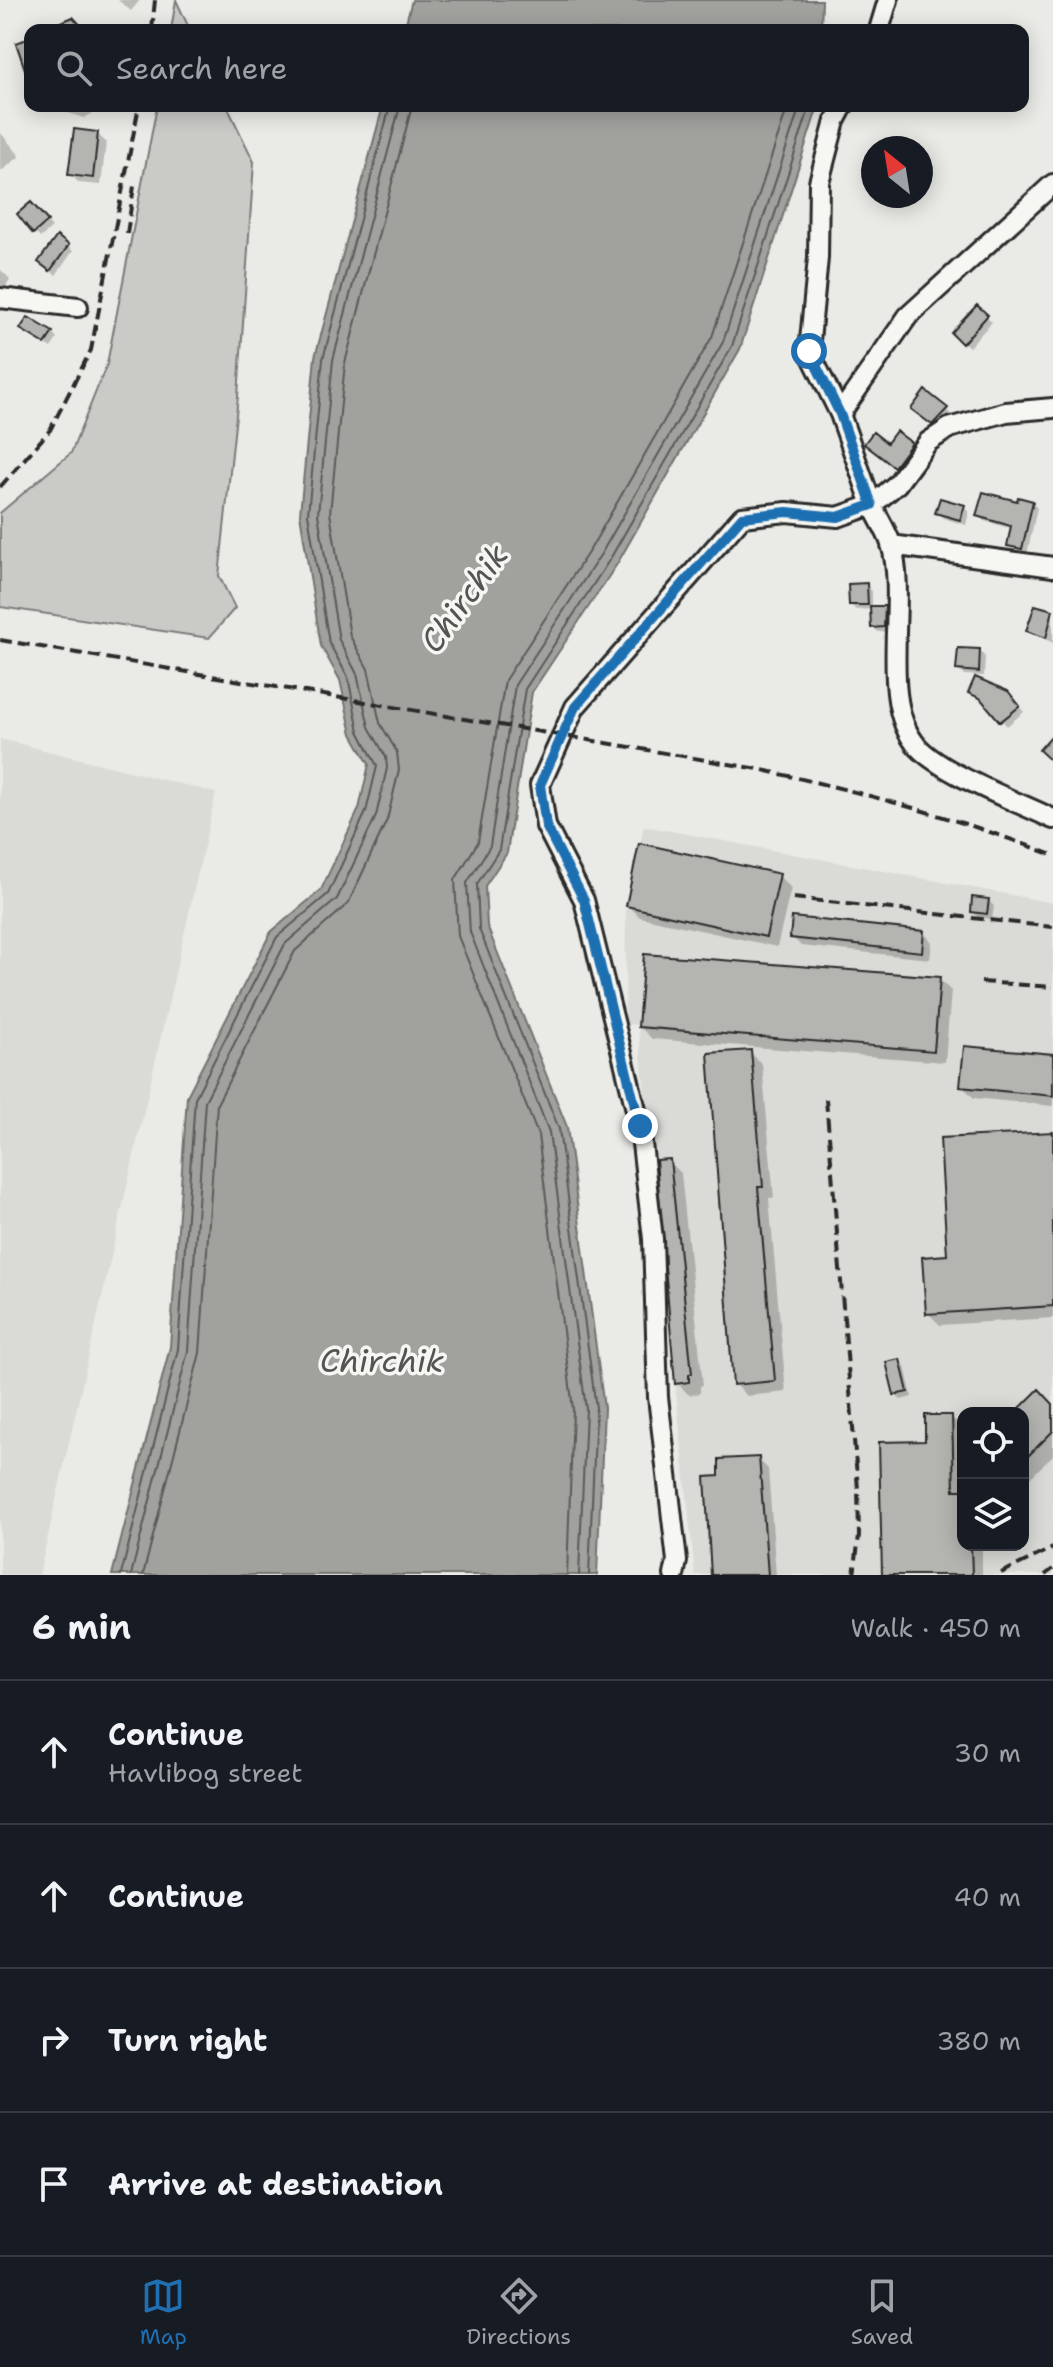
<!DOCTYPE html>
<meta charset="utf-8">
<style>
:root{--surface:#171b24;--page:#242831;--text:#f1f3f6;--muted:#9ea1a6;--line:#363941;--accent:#1f6fb2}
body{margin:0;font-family:"Shantell Sans",sans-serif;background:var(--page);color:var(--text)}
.controls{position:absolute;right:24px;bottom:24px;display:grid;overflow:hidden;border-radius:16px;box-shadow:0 4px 20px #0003}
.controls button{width:72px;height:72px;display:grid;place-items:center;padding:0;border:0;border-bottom:2px solid var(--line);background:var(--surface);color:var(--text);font:40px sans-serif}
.compass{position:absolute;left:861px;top:136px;width:72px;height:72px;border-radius:50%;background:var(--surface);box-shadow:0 4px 20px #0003;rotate:330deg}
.stop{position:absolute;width:24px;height:24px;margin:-18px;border:6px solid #1f6fb2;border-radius:50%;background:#fff}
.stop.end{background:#1f6fb2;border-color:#fff;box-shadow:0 2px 8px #0008}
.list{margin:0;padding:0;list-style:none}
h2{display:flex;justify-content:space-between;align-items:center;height:104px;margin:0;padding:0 32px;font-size:34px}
h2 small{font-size:26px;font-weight:400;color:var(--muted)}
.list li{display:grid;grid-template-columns:52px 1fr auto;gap:24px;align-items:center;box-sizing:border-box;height:144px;padding:0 32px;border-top:2px solid var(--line)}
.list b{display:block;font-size:30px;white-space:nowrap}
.list p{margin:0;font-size:26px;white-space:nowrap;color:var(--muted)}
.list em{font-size:26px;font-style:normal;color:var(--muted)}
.icon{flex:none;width:44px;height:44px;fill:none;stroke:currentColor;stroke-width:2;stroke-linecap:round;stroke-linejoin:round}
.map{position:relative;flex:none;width:1053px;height:1575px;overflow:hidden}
.search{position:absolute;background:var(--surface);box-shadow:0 4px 20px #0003;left:24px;right:24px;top:24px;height:88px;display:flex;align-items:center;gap:20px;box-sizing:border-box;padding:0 28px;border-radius:16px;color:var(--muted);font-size:30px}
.sheet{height:680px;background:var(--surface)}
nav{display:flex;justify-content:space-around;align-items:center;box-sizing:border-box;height:112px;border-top:2px solid var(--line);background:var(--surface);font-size:22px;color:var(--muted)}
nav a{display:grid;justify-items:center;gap:4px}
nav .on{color:var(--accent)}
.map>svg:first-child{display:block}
.built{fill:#dadad6;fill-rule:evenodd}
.green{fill:#cacac7;stroke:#7a7a79;stroke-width:2}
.water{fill:#a1a19e;stroke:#727270;stroke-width:2}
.shadow{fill:#0003}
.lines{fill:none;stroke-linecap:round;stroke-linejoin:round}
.shore{stroke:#5a5a59;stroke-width:2}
.building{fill:#b4b4b1;stroke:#2b2b2b;stroke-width:2}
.street-casing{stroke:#2b2b2b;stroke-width:24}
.street{stroke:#f6f6f2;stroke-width:18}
.rail{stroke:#2b2b2b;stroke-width:4;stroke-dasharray:12 6;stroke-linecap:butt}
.route{stroke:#1f6fb2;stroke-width:10}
.labels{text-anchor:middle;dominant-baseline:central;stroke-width:7;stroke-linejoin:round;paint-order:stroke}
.water-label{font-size:32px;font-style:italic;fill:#545453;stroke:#f6f6f2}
</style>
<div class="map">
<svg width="1053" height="1575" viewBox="0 0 1053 1575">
<rect width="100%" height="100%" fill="#eaeae6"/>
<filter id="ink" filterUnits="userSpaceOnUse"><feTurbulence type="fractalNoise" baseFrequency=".0125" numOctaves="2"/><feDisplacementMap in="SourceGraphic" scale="16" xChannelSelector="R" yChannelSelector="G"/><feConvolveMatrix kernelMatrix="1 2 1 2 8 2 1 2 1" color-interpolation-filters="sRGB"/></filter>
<g filter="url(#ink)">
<!-- built -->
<path class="built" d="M0 739 216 793 39 1575H0Z
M644 826 1053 903V1575H695L638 1025 625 1024 626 906ZM963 1413H1023V1545H963Z"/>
<!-- green -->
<path class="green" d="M176 0 190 30H171Z
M157 106H227L254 162 238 396 219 576 235 608 209 638 0 607V513L71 453 107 364Z"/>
<!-- water -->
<path class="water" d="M412 0H822L821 30H404Z
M383 106H818L740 349 617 564 532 692 507 853 485 886 487 926 567 1127 604 1408 597 1575H112L170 1347 187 1096 271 932 321 890 359 809 369 764 352 734 340 680 321 646 300 514 315 357Z"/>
<!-- shadow -->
<path class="shadow" d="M118 0H140L131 11Z
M47 106H106L84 118Z
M0 132 20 156 0 172Z
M97 134 106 142 101 185 79 183 70 174Z
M37 210 52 228 40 238 35 232Z
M67 246 73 251 56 275 46 268Z
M0 269 10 279 0 296Z
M977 308 992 322 969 347 953 333Z
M23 329 52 333 57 339 51 348Z
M926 393 952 415 938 429 919 414Z
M897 433 920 453 904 474 876 452Z
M1032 503 1037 508 1027 554 1009 545 1013 529 984 521 979 516Z
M964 507 969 512 966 525 943 518 938 513Z
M866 585 872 591V608H884L889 613V632H878L873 627 872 609 856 610 851 605Z
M1036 607 1053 612V643L1029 631Z
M980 651 985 657 984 676 964 675 958 670Z
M971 692 1013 699 1024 712 1007 726 986 702Z
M779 876 791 888 777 947 640 917 628 905Z
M988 901 994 906 992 919 978 917 973 912Z
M924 933 932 942 930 959 801 946 792 937Z
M939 979 951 991 945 1062 652 1039 640 1027Z
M750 1052 762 1064 774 1198H769L786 1392 747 1396 735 1384 718 1201H723Z
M1053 1056V1106L974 1098 962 1086Z
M1053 1134V1318L940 1325 928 1313Z
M669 1161 681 1173 703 1385 700 1386V1393L689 1395 677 1383Z
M900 1361 905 1366 912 1397 901 1400 895 1394Z
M1053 1406V1455L1024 1484 1023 1413H1018Z
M951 1417 963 1428V1545H982V1575H884L927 1443Z
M758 1459 768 1469 776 1575H713L722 1478Z"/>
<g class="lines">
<!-- shore -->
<path class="shore" d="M121 1575 178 1349 195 1098 277 937 328 894 366 812 377 766 359 731 348 677 329 643 308 514 323 359 390 106
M131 1575 188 1351 205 1101 285 944 337 899 376 816 387 768 386 757 369 727 357 674 339 640 318 514 333 360 400 106
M143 1575 200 1353 217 1104 295 951 348 904 387 820 399 770 397 752 380 723 368 669 350 636 330 513 345 363 412 106
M567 1575 573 1409 538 1135 458 936 455 880 478 842 505 680 591 548 712 337 788 106
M579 1575 586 1409 549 1132 470 932 467 883 490 846 515 685 601 554 723 342 800 106
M589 1575 596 1408 559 1129 479 929 477 884 499 850 525 689 610 559 732 346 810 106"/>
</g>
<!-- building -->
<path class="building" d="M73 17 85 30H42Z
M30 38V77L28 78 16 43Z
M74 129 98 132 93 178 68 175Z
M31 202 48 221 33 234 17 214Z
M57 236 69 245 50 271 38 262Z
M977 305 988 315 962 344 951 333Z
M28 317 53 332 45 344 20 329Z
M925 390 948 408 932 425 911 409Z
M896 431 912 443 894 467 864 444 873 432 887 443Z
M983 492 1017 501 1018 497 1033 501 1022 549 1007 546 1011 526 976 516Z
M940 498 965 505 960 520 935 513Z
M867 583 868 605H849L848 584Z
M1035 605 1053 610 1046 638 1026 631Z
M870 606H885L884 627 871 628Z
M958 648 980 649 979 672 956 670Z
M975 677 1008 691 1020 706 1000 722 980 698 968 693Z
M1053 734V763L1039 750Z
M639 843 780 874 766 937 626 906Z
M972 897 989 899 987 914 971 912Z
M792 917 924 931 922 952 790 938Z
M644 954 940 977 934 1051 638 1027Z
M964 1046 1053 1054V1096L960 1087Z
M751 1050 763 1187H758L775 1381 733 1385 708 1053Z
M1053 1132V1306L926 1314 922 1257 947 1255 940 1138Z
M670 1159 692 1374H689V1382L675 1384 656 1160Z
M900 1359 908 1392 894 1395 886 1362Z
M1039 1389 1053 1404V1431L1023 1461V1413H1015Z
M925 1415H952L954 1490H963V1545H971L972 1575H882L879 1442 925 1441Z
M759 1457 768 1575H711L705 1477 719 1476V1459Z"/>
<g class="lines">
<defs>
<path id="street" d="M879 30 888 0
M1053 184 908 316 840 414 872 505 897 484 928 442 949 428 1006 412 1053 408
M0 298 78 307
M840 414 809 351 818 258 819 182 835 121 843 106
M891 545 1053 567
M674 1575 677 1561 658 1397 653 1239 640 1126 584 900 546 826 540 785 575 707 742 517 787 512 838 517 872 505C878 518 887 531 891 544 909 601 876 701 918 747 943 774 1018 802 1053 819"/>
</defs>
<!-- street casing -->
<use href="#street" class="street-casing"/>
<!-- street -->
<use href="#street" class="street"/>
<!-- rail -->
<path class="rail" d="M152 30 155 0
M127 234 134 186
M0 487 50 430 91 350 139 106
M0 640 753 768C855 790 955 817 1053 855
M793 898 1053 927
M981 982 1053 987
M826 1099 858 1489 859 1536 854 1575
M1001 1573 1053 1548
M1045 1575 1053 1569"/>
</g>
</g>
<g class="lines" filter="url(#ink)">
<!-- route -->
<path class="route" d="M640 1126 584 900 546 826 540 785 575 707 742 517 787 512 838 517 872 505 840 414 809 351"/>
</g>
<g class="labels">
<!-- water labels -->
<g class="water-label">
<text transform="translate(464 598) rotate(-54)">Chirchik</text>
<text x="382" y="1360">Chirchik</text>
</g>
</g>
</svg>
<div class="controls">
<button><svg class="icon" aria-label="locate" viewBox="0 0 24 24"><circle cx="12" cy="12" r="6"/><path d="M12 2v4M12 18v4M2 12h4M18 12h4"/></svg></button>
<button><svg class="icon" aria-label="layers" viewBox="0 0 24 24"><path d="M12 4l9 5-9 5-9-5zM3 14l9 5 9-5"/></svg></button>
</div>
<svg class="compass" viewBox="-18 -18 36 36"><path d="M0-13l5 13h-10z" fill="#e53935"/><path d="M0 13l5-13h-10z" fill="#9ea1a6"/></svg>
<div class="stop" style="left:809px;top:351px"></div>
<div class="stop end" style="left:640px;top:1126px"></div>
<div class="search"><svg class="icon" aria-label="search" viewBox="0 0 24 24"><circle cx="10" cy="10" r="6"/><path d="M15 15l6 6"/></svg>Search here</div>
</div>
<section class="sheet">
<h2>6 min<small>Walk · 450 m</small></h2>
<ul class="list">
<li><svg class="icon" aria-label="ahead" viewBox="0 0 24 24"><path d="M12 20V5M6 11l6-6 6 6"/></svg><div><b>Continue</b><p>Hаvlibog street</p></div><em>30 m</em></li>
<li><svg class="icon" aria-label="ahead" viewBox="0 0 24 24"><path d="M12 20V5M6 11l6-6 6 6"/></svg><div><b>Continue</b></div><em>40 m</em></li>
<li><svg class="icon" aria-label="right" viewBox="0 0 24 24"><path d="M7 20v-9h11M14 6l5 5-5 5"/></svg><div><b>Turn right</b></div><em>380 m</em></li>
<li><svg class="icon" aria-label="arrive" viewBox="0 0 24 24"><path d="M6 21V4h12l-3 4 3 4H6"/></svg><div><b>Arrive at destination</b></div></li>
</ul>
</section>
<nav>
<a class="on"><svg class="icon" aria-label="map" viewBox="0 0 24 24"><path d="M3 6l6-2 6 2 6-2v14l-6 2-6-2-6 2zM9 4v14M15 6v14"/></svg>Map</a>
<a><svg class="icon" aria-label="directions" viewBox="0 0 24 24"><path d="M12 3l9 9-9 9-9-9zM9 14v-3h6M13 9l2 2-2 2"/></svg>Directions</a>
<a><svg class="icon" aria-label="saved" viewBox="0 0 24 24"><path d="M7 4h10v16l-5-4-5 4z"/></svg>Saved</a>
</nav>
